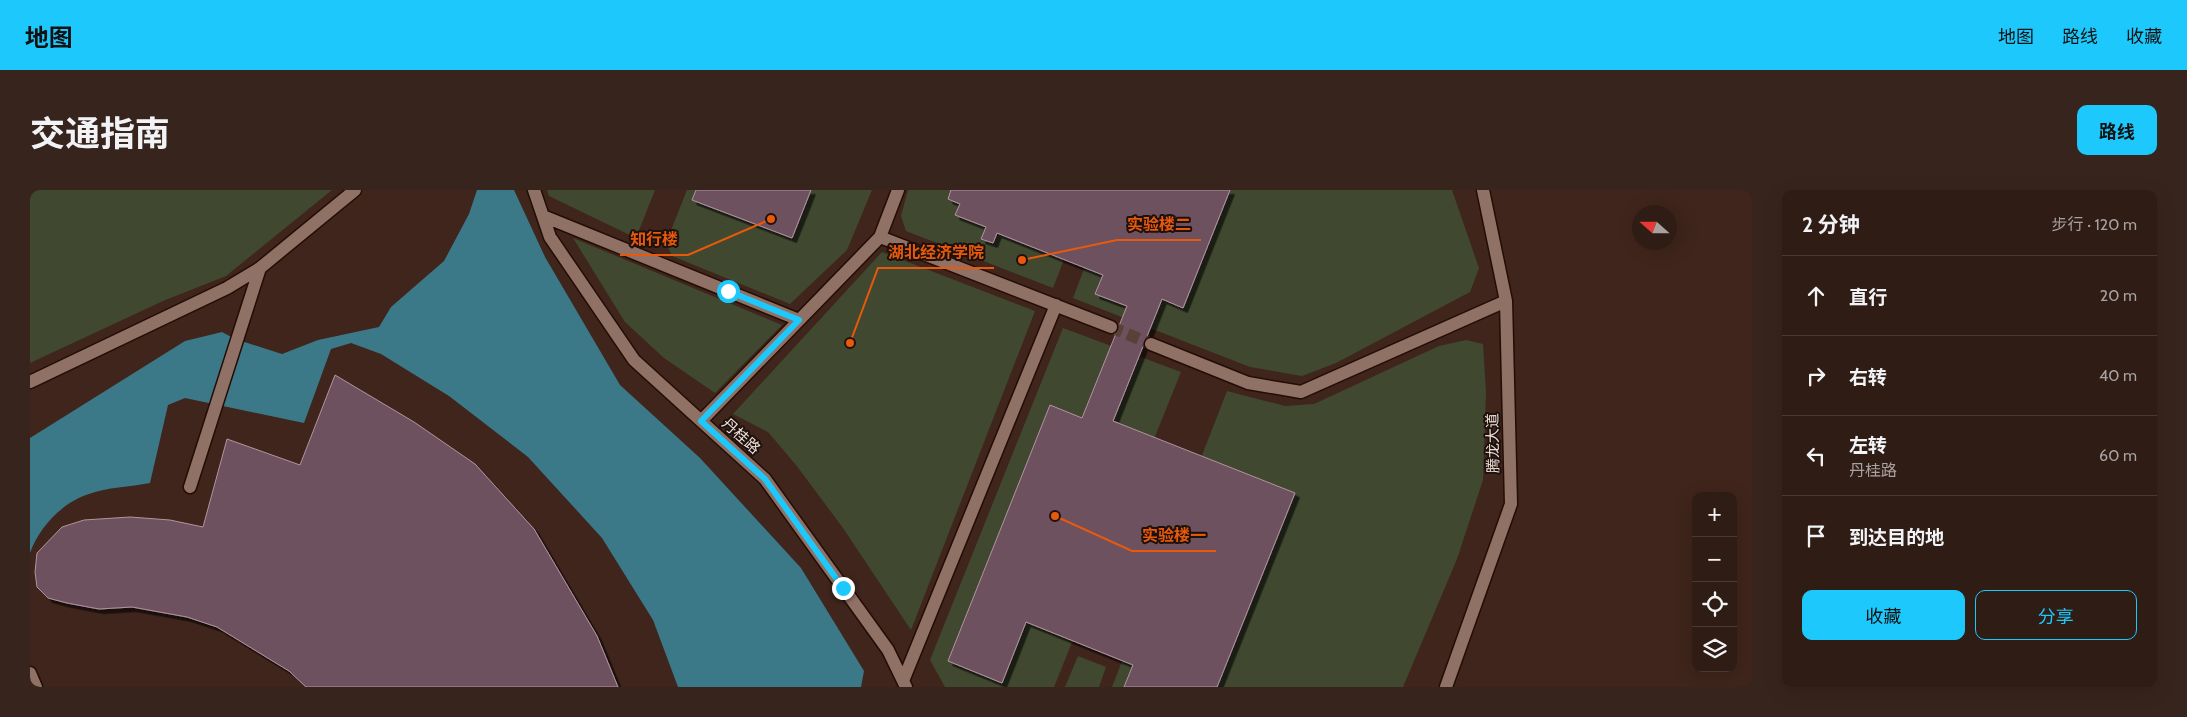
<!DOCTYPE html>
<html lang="zh">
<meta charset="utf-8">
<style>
:root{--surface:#2f1c14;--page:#37251d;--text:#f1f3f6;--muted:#a7a1a0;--line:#4a3a34;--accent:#1dc9fc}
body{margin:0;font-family:Cabin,"Noto Sans SC",sans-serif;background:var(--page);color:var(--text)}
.controls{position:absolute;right:15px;bottom:15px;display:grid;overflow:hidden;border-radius:10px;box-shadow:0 5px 20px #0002}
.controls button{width:45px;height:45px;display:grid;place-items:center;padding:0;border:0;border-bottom:1px solid var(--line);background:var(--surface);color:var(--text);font:25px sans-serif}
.compass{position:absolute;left:1602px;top:15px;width:45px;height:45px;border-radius:50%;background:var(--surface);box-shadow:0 5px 20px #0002;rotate:291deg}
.stop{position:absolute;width:15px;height:15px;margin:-11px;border:4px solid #1dc9fc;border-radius:50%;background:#fff}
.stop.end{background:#1dc9fc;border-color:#fff;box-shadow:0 1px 5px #0008}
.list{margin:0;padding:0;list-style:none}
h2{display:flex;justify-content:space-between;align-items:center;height:65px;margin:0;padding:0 20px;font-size:21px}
h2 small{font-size:16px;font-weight:400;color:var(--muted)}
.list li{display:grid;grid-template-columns:32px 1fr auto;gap:15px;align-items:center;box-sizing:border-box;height:80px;padding:0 20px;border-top:1px solid var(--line)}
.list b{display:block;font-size:19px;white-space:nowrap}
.list p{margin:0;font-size:16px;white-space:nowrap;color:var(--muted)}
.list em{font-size:16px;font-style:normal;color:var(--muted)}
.actions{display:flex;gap:10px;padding:15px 20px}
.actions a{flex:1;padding:11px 0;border:1px solid var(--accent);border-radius:10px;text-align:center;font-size:18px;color:var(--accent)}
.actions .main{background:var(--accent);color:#111}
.icon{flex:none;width:28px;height:28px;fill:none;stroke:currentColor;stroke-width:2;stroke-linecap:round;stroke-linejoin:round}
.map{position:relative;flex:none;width:1722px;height:497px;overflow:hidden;border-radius:10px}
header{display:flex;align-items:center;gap:30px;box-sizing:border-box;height:70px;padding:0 25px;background:var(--accent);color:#111}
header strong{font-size:24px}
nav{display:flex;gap:28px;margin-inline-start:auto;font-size:18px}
.intro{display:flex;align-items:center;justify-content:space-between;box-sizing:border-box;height:120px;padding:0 30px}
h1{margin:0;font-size:35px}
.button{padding:12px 22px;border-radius:10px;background:var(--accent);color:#111;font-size:18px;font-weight:700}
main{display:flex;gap:30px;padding:0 30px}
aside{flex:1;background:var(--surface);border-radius:10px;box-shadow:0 5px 20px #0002}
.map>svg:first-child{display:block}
.green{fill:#40492f}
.water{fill:#3b7989}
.building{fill:#6d515e;stroke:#b393a2;filter:url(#shadow)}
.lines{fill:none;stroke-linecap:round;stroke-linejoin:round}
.minor-tunnel{stroke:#5a4138;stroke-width:12;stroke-dasharray:12 6;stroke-linecap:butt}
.minor-casing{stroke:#240d05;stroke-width:15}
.minor{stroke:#907166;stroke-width:12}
.route{stroke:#1dc9fc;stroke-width:6}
.labels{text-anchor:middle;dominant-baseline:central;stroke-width:4;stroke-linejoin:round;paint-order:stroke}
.street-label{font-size:15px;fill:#f1dfd9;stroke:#1d110d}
.leader{fill:none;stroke:#e8590c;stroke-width:2}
.callout-dot{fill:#e8590c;stroke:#1d110d;stroke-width:2}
.callout-label{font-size:16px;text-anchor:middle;font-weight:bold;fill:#e8590c;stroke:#1d110d;stroke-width:4;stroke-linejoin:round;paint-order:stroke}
</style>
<header>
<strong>地图</strong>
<nav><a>地图</a><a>路线</a><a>收藏</a></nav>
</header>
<div class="intro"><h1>交通指南</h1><a class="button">路线</a></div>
<main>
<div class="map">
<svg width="1722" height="497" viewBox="0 0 1722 497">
<defs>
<filter id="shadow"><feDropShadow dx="4.5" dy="4.5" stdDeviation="0" flood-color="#0009"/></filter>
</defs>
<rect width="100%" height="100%" fill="#3f251b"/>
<!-- green -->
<path class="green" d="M0 0H302L196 86 133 111 0 173Z
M517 0H625L606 48 519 6Z
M657 0H842L817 60 760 114 642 66 636 53Z
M878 0H1061L1023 98 876 41 871 26Z
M1084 0H1422L1449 78 1440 102 1306 173 1272 186 1220 177 1043 108Z
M543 48 752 135 685 203 634 168 595 132Z
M852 62 1005 121 881 440 813 338 766 275 738 242 703 224Z
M1033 138 1151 182 1024 497H915L900 470Z
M1436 150 1453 154 1456 202 1453 290 1427 369 1373 497H1082L1197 201 1255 216 1284 214 1409 156Z
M1048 466 1076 477 1069 497H1035Z"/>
<!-- water -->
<path class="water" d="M447 0H484L515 67 590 195 670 268 771 378 834 481 831 497H648L623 430 572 348 498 267 419 206 351 164 321 153 301 159 274 233 155 208 138 215 120 293C100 297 77 297 59 304 33 312 9 337 0 363V248L155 151 192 142 205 149 252 164 288 150 349 137 361 117 414 71 439 24Z"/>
<!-- building -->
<path class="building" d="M666 0H781L762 48 662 10Z
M921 0H1200L1153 118 1132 109 1083 231 1265 303 1187 497H1094L1103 475 996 432 972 493 918 471 1020 215 1052 228 1097 116 1065 104 1073 85 967 43 963 53 951 49 956 37 925 25 930 14 918 9Z
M305 185 384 232 445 274 504 339 567 446 588 497H276L259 481 187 437 157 427 102 417 69 419 37 413 18 408 7 397 5 382 7 363 32 337 54 330 100 327 140 330 173 337 197 249 270 275Z"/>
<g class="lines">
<!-- minor-tunnel -->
<path class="minor-tunnel" d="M1081 137 1121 154"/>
<defs>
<path id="minor" d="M504 0 520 47 604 170 735 289 858 460 876 497
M513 26 769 130
M850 47 1081 137
M1121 154 1218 193 1271 202 1476 111
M0 192 197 98 230 78 325 0
M671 231 850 47 868 0
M160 297 230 78
M0 483 6 497
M873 491 1026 115
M1416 497 1481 314 1476 111 1453 0"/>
</defs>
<!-- minor casing -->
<use href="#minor" class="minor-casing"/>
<!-- minor -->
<use href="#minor" class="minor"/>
</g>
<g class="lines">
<!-- route -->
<path class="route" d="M698 101 769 130 671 231 735 289 813 398"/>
</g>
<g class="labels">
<!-- street labels -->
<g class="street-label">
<text transform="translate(711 246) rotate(42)">丹桂路</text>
<text transform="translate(1463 253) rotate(-91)">腾龙大道</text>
</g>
</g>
<!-- callouts -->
<path class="leader" d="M992 70L1087 50H1171M741 29L658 65H590M820 153L848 78H964M1025 326L1102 361H1186"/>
<g class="callout-dot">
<circle cx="992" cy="70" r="5"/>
<circle cx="741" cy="29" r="5"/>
<circle cx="820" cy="153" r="5"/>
<circle cx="1025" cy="326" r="5"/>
</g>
<g class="callout-label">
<text x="1129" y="40">实验楼二</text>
<text x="624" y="55">知行楼</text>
<text x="906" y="68">湖北经济学院</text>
<text x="1144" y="351">实验楼一</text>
</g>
</svg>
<div class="controls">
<button>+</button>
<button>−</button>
<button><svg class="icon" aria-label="locate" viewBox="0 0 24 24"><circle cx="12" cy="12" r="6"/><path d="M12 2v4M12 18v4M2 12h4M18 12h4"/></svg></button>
<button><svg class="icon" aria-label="layers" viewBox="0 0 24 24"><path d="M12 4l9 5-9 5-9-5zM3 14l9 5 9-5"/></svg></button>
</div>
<svg class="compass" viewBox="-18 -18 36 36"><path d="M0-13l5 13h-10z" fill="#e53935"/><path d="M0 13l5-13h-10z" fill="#a7a1a0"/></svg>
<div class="stop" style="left:698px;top:101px"></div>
<div class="stop end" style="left:813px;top:398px"></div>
</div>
<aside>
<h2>2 分钟<small>步行 · 120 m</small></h2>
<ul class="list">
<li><svg class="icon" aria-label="ahead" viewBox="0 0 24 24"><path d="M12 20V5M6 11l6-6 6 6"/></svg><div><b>直行</b></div><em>20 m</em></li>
<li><svg class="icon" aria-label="right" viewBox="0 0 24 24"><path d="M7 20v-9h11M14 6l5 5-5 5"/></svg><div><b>右转</b></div><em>40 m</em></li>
<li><svg class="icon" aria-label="left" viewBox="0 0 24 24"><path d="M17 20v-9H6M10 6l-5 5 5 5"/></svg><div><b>左转</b><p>丹桂路</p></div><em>60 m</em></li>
<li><svg class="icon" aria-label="arrive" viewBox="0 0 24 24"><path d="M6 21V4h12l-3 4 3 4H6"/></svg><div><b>到达目的地</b></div></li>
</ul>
<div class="actions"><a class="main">收藏</a><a>分享</a></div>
</aside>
</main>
